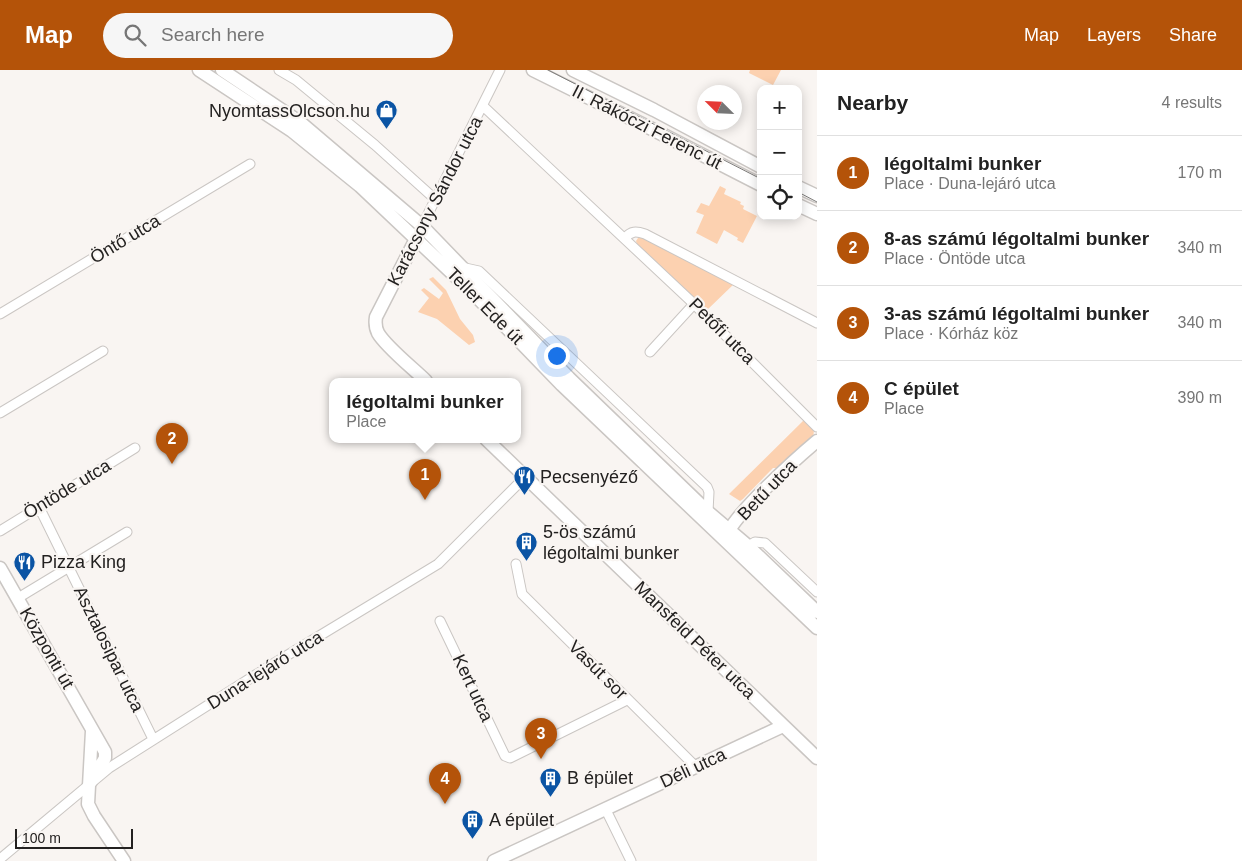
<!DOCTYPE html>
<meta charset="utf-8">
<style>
:root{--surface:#fff;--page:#f6f6f6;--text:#222;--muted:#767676;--line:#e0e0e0;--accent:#b45309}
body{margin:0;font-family:Helvetica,sans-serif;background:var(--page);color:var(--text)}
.controls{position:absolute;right:15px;top:15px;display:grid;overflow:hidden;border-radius:10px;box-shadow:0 2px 12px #0003}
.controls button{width:45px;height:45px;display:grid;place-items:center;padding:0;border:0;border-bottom:1px solid var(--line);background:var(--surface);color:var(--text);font:25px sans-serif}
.compass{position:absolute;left:697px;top:15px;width:45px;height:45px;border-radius:50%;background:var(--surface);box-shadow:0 2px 12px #0003;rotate:294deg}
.scale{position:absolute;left:15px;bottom:12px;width:118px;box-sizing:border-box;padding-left:5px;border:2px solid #232120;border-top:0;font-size:14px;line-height:18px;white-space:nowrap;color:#232120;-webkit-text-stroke:4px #f9f5f2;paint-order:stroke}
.you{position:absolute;left:556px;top:285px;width:18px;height:18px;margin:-12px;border:4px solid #fff;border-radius:50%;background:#1a73e8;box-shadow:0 0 0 8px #1a73e833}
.badge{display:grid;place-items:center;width:32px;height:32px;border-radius:50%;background:var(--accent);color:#fff;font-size:16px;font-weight:700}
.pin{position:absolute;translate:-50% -41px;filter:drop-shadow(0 1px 2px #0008)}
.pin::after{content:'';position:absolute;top:26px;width:18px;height:15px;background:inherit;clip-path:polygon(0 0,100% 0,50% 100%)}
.popup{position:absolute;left:329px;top:308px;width:192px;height:65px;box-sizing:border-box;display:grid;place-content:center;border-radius:10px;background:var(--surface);filter:drop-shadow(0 1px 4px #0005);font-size:16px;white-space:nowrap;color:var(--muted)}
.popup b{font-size:19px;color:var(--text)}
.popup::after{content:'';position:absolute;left:50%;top:100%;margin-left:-10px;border:10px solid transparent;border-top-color:var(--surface)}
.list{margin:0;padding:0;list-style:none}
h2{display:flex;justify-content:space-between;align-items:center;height:65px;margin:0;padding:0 20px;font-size:21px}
h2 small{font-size:16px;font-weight:400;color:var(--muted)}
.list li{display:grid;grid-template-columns:32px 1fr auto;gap:15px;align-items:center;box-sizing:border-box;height:75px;padding:0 20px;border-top:1px solid var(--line)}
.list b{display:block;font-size:19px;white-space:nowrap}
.list p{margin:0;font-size:16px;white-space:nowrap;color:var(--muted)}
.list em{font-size:16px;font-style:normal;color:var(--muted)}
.icon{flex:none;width:28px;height:28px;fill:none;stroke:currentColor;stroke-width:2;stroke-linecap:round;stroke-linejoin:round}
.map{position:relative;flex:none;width:817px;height:791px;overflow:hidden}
header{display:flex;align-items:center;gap:30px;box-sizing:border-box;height:70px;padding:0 25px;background:var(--accent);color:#fff}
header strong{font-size:24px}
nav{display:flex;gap:28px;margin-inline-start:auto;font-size:18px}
.search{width:350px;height:45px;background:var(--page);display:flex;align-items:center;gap:12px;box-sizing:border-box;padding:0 18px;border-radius:28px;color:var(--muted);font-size:19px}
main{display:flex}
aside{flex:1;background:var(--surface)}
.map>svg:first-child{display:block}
.green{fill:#fcd1b0}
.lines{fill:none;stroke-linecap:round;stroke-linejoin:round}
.street-casing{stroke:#cac6c3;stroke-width:11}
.secondary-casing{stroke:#cac6c3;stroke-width:15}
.street{stroke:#fff;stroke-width:9}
.secondary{stroke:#fff;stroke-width:12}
.tram{stroke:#7e7c7a;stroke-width:1}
.labels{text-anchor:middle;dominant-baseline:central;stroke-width:4.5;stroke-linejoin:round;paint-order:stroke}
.poi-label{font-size:18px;fill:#232120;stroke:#f9f5f2;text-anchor:start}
.street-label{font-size:18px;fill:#232120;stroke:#f9f5f2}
</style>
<header>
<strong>Map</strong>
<div class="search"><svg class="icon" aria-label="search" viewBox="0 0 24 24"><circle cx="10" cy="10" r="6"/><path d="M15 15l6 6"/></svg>Search here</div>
<nav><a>Map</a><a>Layers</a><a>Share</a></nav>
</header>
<main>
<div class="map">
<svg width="817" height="791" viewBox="0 0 817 791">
<rect width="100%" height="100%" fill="#f9f5f2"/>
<!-- green -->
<path class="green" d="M750 0H781L773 15 749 3Z
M720 116 726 119 724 124 741 132 740 134 744 136 743 139 757 146 743 173 737 170 738 168 724 160 717 174 696 163 704 145 696 142 701 133 709 136Z
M640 165 735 213 706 241 637 174 636 171Z
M433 207 446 220 460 249 473 265 475 272 469 275 437 249 418 242 429 228 421 220 424 218 439 229 443 223 429 209Z
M804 350 814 360 813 369 778 398H773L743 429 740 431 729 424Z"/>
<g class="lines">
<defs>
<path id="street" d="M279 0 296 10 375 75 436 130
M483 36 694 234 817 357
M422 156 500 0
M625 168C631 161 636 161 645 164L817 253
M461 197 479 201 707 417 709 422 708 442
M0 244 250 94
M650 282 694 234
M0 343 103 281
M35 439 42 443 153 669
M0 461 135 378
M748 476 755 472 765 473 817 522
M516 494 522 524 696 697
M18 528 127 462
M440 551 505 686 510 688 627 630
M605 738 631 791
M0 789 109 698 268 597 438 494 525 407"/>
<path id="secondary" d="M199 0 292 61 360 116 474 224 562 315 817 558
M222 0 301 53 422 156 569 308 708 442 748 476 817 542
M533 0 646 56 761 115
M573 0 654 40 761 97
M798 117 817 126
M798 135 817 144
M419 163 376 247C375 253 375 257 378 263 386 277 414 299 426 311
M486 369 817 688
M727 466C731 447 799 386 817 371
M0 498 105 682V688L90 713
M92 661 88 734 94 746 124 791
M494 791 783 656"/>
</defs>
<!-- street casing -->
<use href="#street" class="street-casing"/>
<!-- secondary casing -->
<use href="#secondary" class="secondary-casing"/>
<!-- street -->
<use href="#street" class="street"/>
<!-- secondary -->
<use href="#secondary" class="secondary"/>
<!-- tram -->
<path class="tram" d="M548 0 761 109
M798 122 817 132"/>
</g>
<!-- icons -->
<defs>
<symbol id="shop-pin" viewBox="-11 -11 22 30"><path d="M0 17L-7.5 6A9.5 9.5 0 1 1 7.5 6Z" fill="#0b54a4" stroke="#f9f5f2"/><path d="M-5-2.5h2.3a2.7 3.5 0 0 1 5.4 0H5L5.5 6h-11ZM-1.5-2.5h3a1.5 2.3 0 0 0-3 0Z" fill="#fff"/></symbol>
<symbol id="restaurant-pin" viewBox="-11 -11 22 30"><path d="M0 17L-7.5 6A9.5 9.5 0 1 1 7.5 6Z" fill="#0b54a4" stroke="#f9f5f2"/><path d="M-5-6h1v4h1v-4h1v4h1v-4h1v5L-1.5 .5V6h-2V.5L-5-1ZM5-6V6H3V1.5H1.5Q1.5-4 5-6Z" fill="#fff"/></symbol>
<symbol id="building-pin" viewBox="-11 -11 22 30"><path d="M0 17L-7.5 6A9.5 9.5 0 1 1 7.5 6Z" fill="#0b54a4" stroke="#f9f5f2"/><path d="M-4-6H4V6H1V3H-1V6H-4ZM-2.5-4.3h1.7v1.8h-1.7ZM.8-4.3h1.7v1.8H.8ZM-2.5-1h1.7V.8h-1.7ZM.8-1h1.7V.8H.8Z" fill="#fff"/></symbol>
</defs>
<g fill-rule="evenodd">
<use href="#shop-pin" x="374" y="28" width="25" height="34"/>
<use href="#restaurant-pin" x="512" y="394" width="25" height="34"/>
<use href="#building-pin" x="514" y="460" width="25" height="34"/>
<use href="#restaurant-pin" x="12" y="480" width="25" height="34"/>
<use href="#building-pin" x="538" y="696" width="25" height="34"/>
<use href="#building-pin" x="460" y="738" width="25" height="34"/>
</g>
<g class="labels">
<!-- poi labels -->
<g class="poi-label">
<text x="370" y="41" text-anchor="end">NyomtassOlcson.hu</text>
<text x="540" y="407">Pecsenyéző</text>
<text x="543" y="462">5-ös számú<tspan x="543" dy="21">légoltalmi bunker</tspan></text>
<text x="41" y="492">Pizza King</text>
<text x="567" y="708">B épület</text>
<text x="489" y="750">A épület</text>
</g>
<!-- street labels -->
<g class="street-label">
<text transform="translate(647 57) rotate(27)">II. Rákóczi Ferenc út</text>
<text transform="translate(435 131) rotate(-63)">Karácsony Sándor utca</text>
<text transform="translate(125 169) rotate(-31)">Öntő utca</text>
<text transform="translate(485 236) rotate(45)">Teller Ede út</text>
<text transform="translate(722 261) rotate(45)">Petőfi utca</text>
<text transform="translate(67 419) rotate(-31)">Öntöde utca</text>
<text transform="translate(767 420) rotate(-46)">Betű utca</text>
<text transform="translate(695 570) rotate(44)">Mansfeld Péter utca</text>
<text transform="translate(47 578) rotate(60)">Központi út</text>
<text transform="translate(109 579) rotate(64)">Asztalosipar utca</text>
<text transform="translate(265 600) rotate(-32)">Duna-lejáró utca</text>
<text transform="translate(598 600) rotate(45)">Vasút sor</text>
<text transform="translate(473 618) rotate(65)">Kert utca</text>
<text transform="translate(693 698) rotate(-25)">Déli utca</text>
</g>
</g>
</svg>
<div class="controls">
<button>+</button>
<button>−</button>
<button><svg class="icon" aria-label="locate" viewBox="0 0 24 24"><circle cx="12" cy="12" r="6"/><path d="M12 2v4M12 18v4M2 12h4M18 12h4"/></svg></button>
</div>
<svg class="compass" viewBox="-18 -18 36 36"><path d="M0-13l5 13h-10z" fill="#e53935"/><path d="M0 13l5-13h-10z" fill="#767676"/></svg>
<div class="scale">100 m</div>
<div class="you"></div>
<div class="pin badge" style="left:425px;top:430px">1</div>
<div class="popup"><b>légoltalmi bunker</b>Place</div>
<div class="pin badge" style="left:172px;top:394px">2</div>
<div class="pin badge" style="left:541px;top:689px">3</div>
<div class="pin badge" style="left:445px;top:734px">4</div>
</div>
<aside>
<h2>Nearby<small>4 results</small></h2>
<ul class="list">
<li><span class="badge">1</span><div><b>légoltalmi bunker</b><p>Place · Duna-lejáró utca</p></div><em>170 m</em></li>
<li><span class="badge">2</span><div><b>8-as számú légoltalmi bunker</b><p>Place · Öntöde utca</p></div><em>340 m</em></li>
<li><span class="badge">3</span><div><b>3-as számú légoltalmi bunker</b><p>Place · Kórház köz</p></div><em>340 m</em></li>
<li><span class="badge">4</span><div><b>C épület</b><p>Place</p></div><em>390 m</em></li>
</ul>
</aside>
</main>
